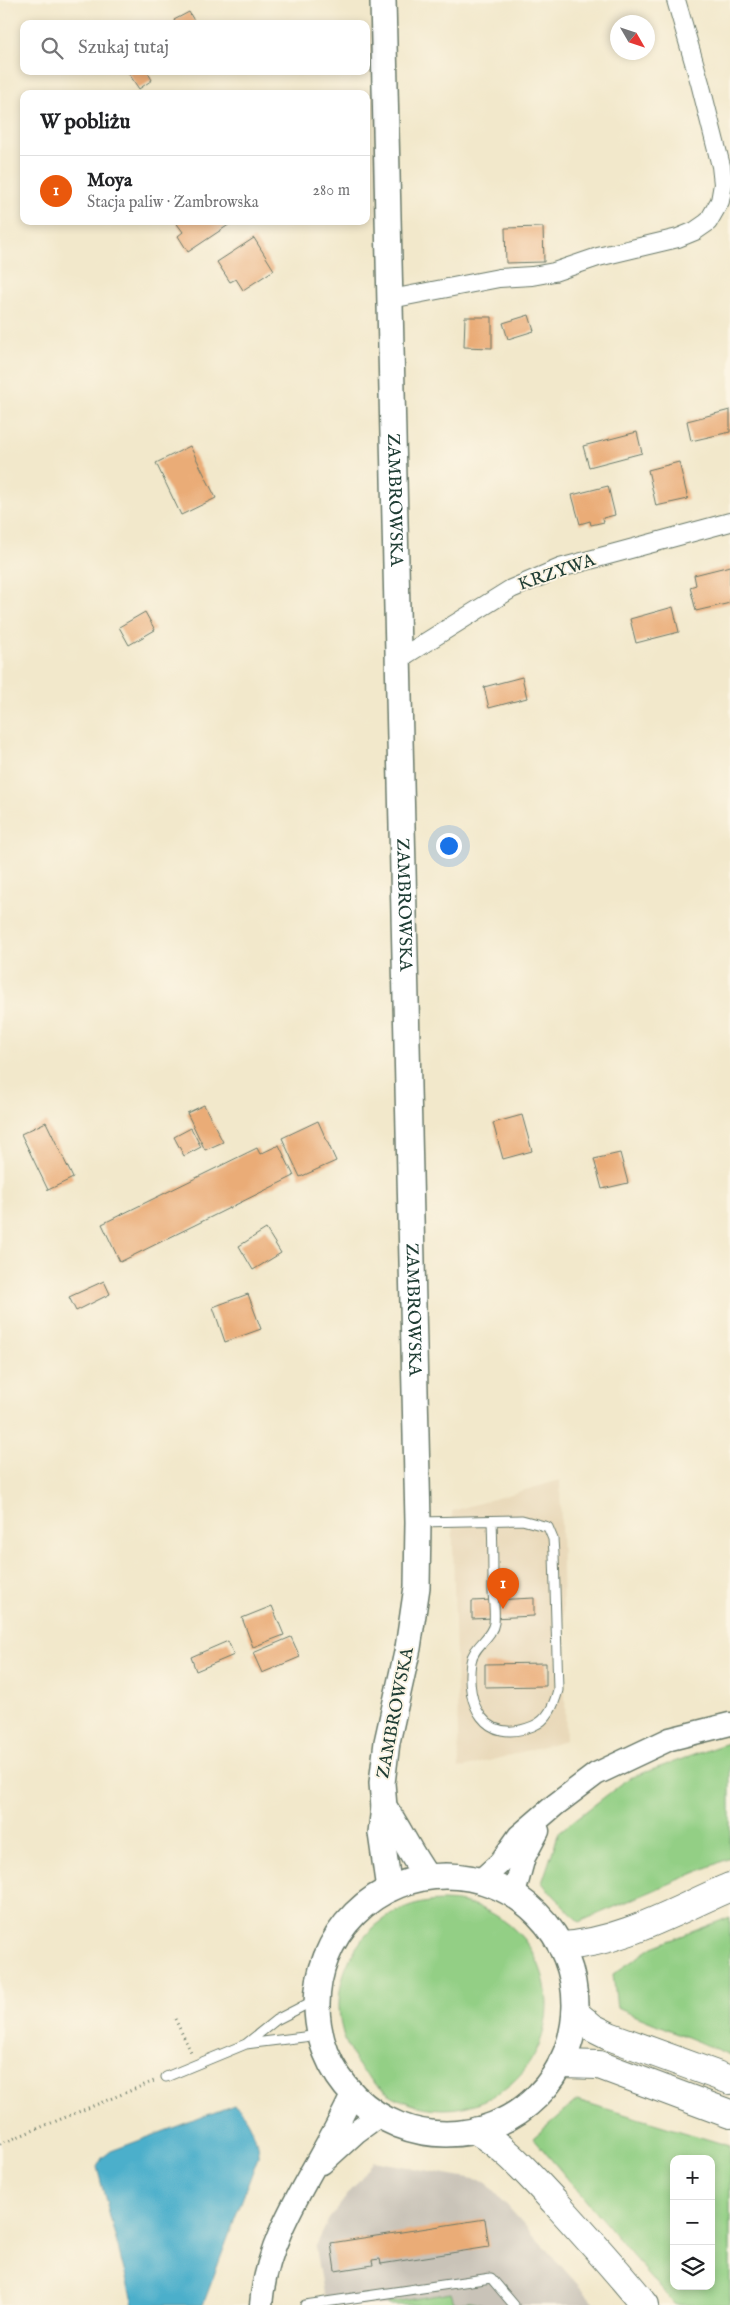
<!DOCTYPE html>
<html lang="pl">
<meta charset="utf-8">
<style>
:root{--surface:#fff;--page:#f2f2f2;--text:#202124;--muted:#757577;--line:#e0e0e0;--accent:#ea580c}
body{margin:0;font-family:"IM FELL English",serif;background:var(--page);color:var(--text)}
.controls{position:absolute;right:15px;bottom:15px;display:grid;overflow:hidden;border-radius:10px;box-shadow:0 2px 8px #0003}
.controls button{width:45px;height:45px;display:grid;place-items:center;padding:0;border:0;border-bottom:1px solid var(--line);background:var(--surface);color:var(--text);font:25px sans-serif}
.compass{position:absolute;left:610px;top:15px;width:45px;height:45px;border-radius:50%;background:var(--surface);box-shadow:0 2px 8px #0003;rotate:129deg}
.you{position:absolute;left:448px;top:845px;width:18px;height:18px;margin:-12px;border:4px solid #fff;border-radius:50%;background:#1a73e8;box-shadow:0 0 0 8px #1a73e833}
.badge{display:grid;place-items:center;width:32px;height:32px;border-radius:50%;background:var(--accent);color:#fff;font-size:16px;font-weight:700}
.pin{position:absolute;translate:-50% -41px;filter:drop-shadow(0 1px 2px #0008)}
.pin::after{content:'';position:absolute;top:26px;width:18px;height:15px;background:inherit;clip-path:polygon(0 0,100% 0,50% 100%)}
.list{margin:0;padding:0;list-style:none}
h2{display:flex;justify-content:space-between;align-items:center;height:65px;margin:0;padding:0 20px;font-size:21px}
h2 small{font-size:16px;font-weight:400;color:var(--muted)}
.list li{display:grid;grid-template-columns:32px 1fr auto;gap:15px;align-items:center;box-sizing:border-box;height:70px;padding:0 20px;border-top:1px solid var(--line)}
.list b{display:block;font-size:19px;white-space:nowrap}
.list p{margin:0;font-size:16px;white-space:nowrap;color:var(--muted)}
.list em{font-size:16px;font-style:normal;color:var(--muted)}
.icon{flex:none;width:28px;height:28px;fill:none;stroke:currentColor;stroke-width:2;stroke-linecap:round;stroke-linejoin:round}
.map{position:relative;flex:none;width:730px;height:2305px;overflow:hidden}
.search{position:absolute;background:var(--surface);box-shadow:0 2px 8px #0003;left:20px;top:20px;width:350px;height:55px;display:flex;align-items:center;gap:12px;box-sizing:border-box;padding:0 18px;border-radius:10px;color:var(--muted);font-size:19px}
.panel{position:absolute;background:var(--surface);box-shadow:0 2px 8px #0003;left:20px;top:90px;width:350px;height:135px;border-radius:10px}
.map>svg:first-child{display:block}
.built{fill:#e9d9ba}
.industrial{fill:#c9c3b8}
.green{fill:#93cf85;stroke:#59865c;fill-rule:evenodd}
.water{fill:#4bafcb;stroke:#357680}
.building{fill:#eaac77}
.lines{fill:none;stroke-linecap:round;stroke-linejoin:round}
.service-casing{stroke:#697969;stroke-width:11}
.minor-casing{stroke:#697969;stroke-width:20}
.tertiary-casing{stroke:#697969;stroke-width:25}
.secondary-casing{stroke:#697969;stroke-width:28}
.motorway-casing{stroke:#697969;stroke-width:30}
.path{stroke:#697969;stroke-width:3;stroke-dasharray:1 4;stroke-linecap:butt}
.service{stroke:#fff;stroke-width:9}
.minor{stroke:#fff;stroke-width:18}
.tertiary{stroke:#fff;stroke-width:22}
.secondary{stroke:#fff;stroke-width:25}
.motorway{stroke:#fff;stroke-width:28}
.labels{text-anchor:middle;dominant-baseline:central;stroke-width:4;stroke-linejoin:round;paint-order:stroke}
.street-label{font-size:18px;fill:#1f3d34;stroke:#fcf5e5}
</style>
<div class="map">
<svg width="730" height="2305" viewBox="0 0 730 2305">
<rect width="100%" height="100%" fill="#fcf5e5"/>
<filter id="ink" filterUnits="userSpaceOnUse"><feTurbulence type="fractalNoise" baseFrequency=".02" numOctaves="2"/><feDisplacementMap in="SourceGraphic" scale="10" xChannelSelector="R" yChannelSelector="G"/><feConvolveMatrix kernelMatrix="1 2 1 2 8 2 1 2 1" color-interpolation-filters="sRGB"/></filter>
<filter id="wash" filterUnits="userSpaceOnUse"><feTurbulence type="fractalNoise" baseFrequency=".0096" numOctaves="4" result="noise"/><feDisplacementMap in="SourceGraphic" scale="20" xChannelSelector="R" yChannelSelector="G"/><feGaussianBlur stdDeviation="1.12" result="paint"/><feColorMatrix in="noise" values="0 0 0 0 0 0 0 0 0 0 0 0 0 0 0 0 0 1.4 0 .05"/><feComposite in="paint" operator="in"/></filter>
<g filter="url(#wash)">
<rect width="100%" height="100%" fill="#f2e8cb"/>
<!-- built -->
<path class="built" d="M560 1480 566 1740 459 1769 452 1511Z"/>
<!-- industrial -->
<path class="industrial" d="M374 2161 485 2181 596 2305H325L315 2248 329 2219Z"/>
<!-- green -->
<path class="green" d="M730 1742V1858L579 1922 542 1883 559 1832 629 1778Z
M339 2005a104 104 0 1 1 208 0a104 104 0 1 1-208 0Z
M730 1917V2055L617 2008 613 1974 653 1947Z
M577 2100 730 2146V2305H675L533 2138ZM674 2159H711V2286H674Z
M451 2293 454 2303 469 2301 486 2305H389L388 2303Z"/>
<!-- water -->
<path class="water" d="M234 2105C248 2113 259 2141 258 2157L203 2305H133L97 2167 102 2158 111 2151Z"/>
<g id="blocks">
<!-- building -->
<path class="building" d="M189 12 196 24H176L174 20Z
M127 71H147L152 80 139 89Z
M175 221H228L230 224 188 252 178 236 183 232Z
M543 227 544 262 506 263 505 228Z
M254 238 274 270 243 290 236 279 230 282 217 262Z
M529 315 534 331 508 339 503 323Z
M465 317H492V348L464 347Z
M730 410V432L691 441 687 421Z
M637 432 642 453 589 467 583 446Z
M190 446 216 498 181 515 156 463Z
M679 462 688 499 656 506 648 470Z
M608 486 615 515 603 518 604 522 591 525 590 521 580 524 572 495Z
M730 566V603L696 611 690 587 696 585 694 575Z
M673 607 679 632 636 643 630 619Z
M145 612 155 630 129 645 119 627Z
M522 677 527 698 489 708 484 687Z
M204 1105 223 1142 205 1150 187 1113Z
M522 1115 532 1151 503 1159 493 1123Z
M318 1121 336 1161 300 1177 282 1138Z
M46 1122 73 1178 48 1190 21 1134Z
M191 1128 201 1147 184 1156 174 1137Z
M279 1145 294 1176 120 1262 102 1224 257 1148 260 1154Z
M620 1153 628 1183 602 1189 594 1159Z
M266 1229 281 1253 253 1270 239 1246Z
M104 1281 110 1294 76 1311 69 1297Z
M248 1294 261 1329 225 1342 213 1307Z
M534 1598V1616L472 1619V1601Z
M272 1606 284 1635 253 1647 242 1618Z
M291 1637 300 1657 262 1673 253 1653Z
M228 1641 234 1655 196 1671 191 1657Z
M546 1663V1686L485 1687V1664Z
M485 2219 489 2247 381 2264 380 2259 372 2260 373 2265 335 2271 331 2243Z"/>
</g>
</g>
<g filter="url(#ink)">
<use href="#blocks" fill-opacity="0" stroke="#697969" stroke-width="1"/>
<g class="lines">
<defs>
<path id="service" d="M419 1522 522 1520 548 1527 553 1539 554 1554 558 1690C554 1705 548 1720 533 1726 484 1746 465 1703 471 1662 473 1646 492 1638 494 1623 495 1614 494 1603 493 1593 493 1569 493 1545 492 1521
M246 2044 320 2035
M166 2077 246 2044 276 2020 317 1999
M305 2305 491 2278 514 2305"/>
<path id="minor" d="M391 299 499 278 532 276 554 272 598 257 678 238 695 231 708 222 720 201 723 184 721 166 700 83 676 0
M399 659 511 589 560 568 730 522"/>
<path id="tertiary" d="M481 1880 500 1863 519 1836 555 1805 596 1774 670 1739 730 1724
M514 1894 524 1857 538 1831
M322 2163 356 2132 378 2116
M261 2305C267 2228 322 2163 352 2095"/>
<g id="secondary">
<path id="s1" d="M383 0 418 1522 417 1587 408 1648 387 1742 382 1783 384 1807 381 1833 389 1889"/>
<path d="M384 1807C400 1830 410 1854 427 1877"/>
<circle cx="446" cy="2005" r="129"/>
</g>
<path id="motorway" d="M562 1946C621 1943 676 1910 730 1887
M576 2014 593 2028 609 2036 730 2080
M562 2064 599 2065 730 2114
M477 2131C508 2149 529 2175 554 2201 585 2235 616 2269 645 2305"/>
</defs>
<!-- service casing -->
<use href="#service" class="service-casing"/>
<!-- minor casing -->
<use href="#minor" class="minor-casing"/>
<!-- tertiary casing -->
<use href="#tertiary" class="tertiary-casing"/>
<!-- secondary casing -->
<use href="#secondary" class="secondary-casing"/>
<!-- motorway casing -->
<use href="#motorway" class="motorway-casing"/>
<!-- path -->
<path class="path" d="M175 2019 191 2052
M0 2144 154 2081"/>
<!-- service -->
<use href="#service" class="service"/>
<!-- minor -->
<use href="#minor" class="minor"/>
<!-- tertiary -->
<use href="#tertiary" class="tertiary"/>
<!-- secondary -->
<use href="#secondary" class="secondary"/>
<!-- motorway -->
<use href="#motorway" class="motorway"/>
</g>
</g>
<g class="labels">
<!-- street labels -->
<g class="street-label">
<text stroke="none"><textPath href="#s1" startOffset="500">ZAMBROWSKA</textPath></text>
<text transform="translate(557 573) rotate(-19)">KRZYWA</text>
<text stroke="none"><textPath href="#s1" startOffset="905">ZAMBROWSKA</textPath></text>
<text stroke="none"><textPath href="#s1" startOffset="1310">ZAMBROWSKA</textPath></text>
<text transform="translate(396 1713) rotate(-79)">ZAMBROWSKA</text>
</g>
</g>
</svg>
<div class="controls">
<button>+</button>
<button>−</button>
<button><svg class="icon" aria-label="layers" viewBox="0 0 24 24"><path d="M12 4l9 5-9 5-9-5zM3 14l9 5 9-5"/></svg></button>
</div>
<svg class="compass" viewBox="-18 -18 36 36"><path d="M0-13l5 13h-10z" fill="#e53935"/><path d="M0 13l5-13h-10z" fill="#757577"/></svg>
<div class="you"></div>
<div class="pin badge" style="left:503px;top:1609px">1</div>
<div class="search"><svg class="icon" aria-label="search" viewBox="0 0 24 24"><circle cx="10" cy="10" r="6"/><path d="M15 15l6 6"/></svg>Szukaj tutaj</div>
<section class="panel">
<h2>W pobliżu<small></small></h2>
<ul class="list">
<li><span class="badge">1</span><div><b>Moya</b><p>Stacja paliw · Zambrowska</p></div><em>280 m</em></li>
</ul>
</section>
</div>
